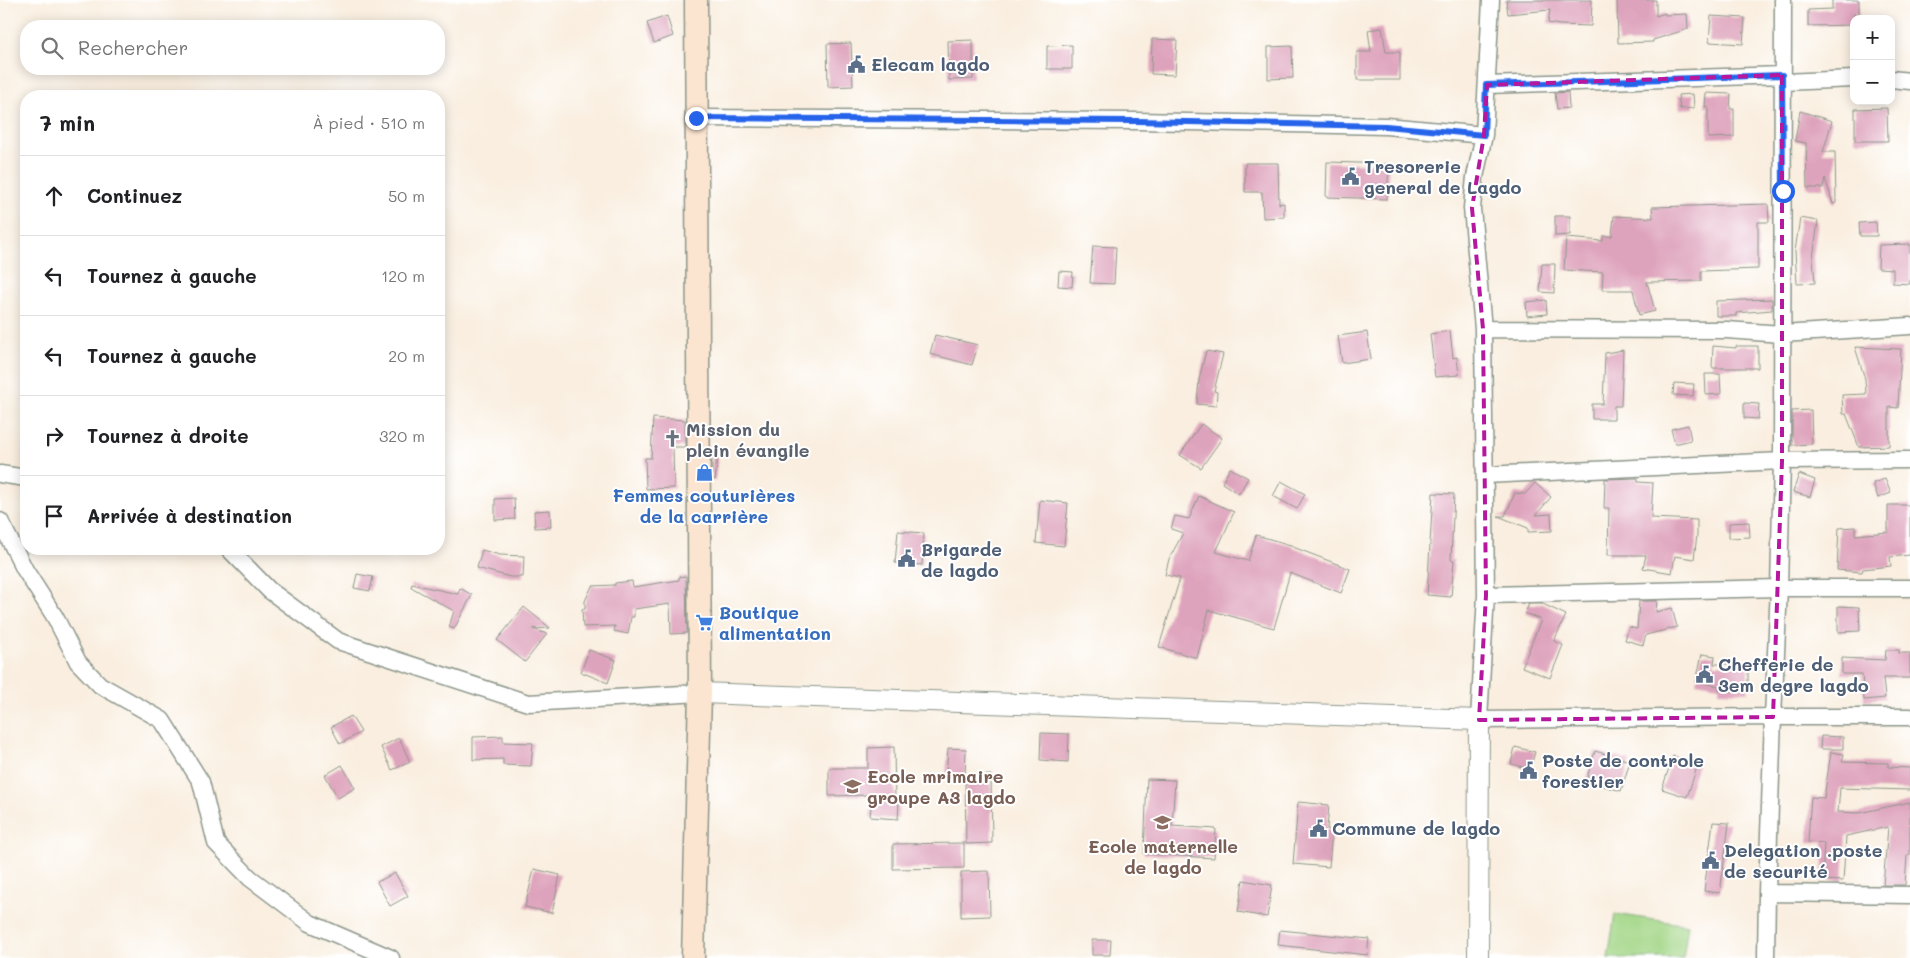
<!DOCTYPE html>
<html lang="fr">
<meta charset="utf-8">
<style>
:root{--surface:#fff;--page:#f6f6f6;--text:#202124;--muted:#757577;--line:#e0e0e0}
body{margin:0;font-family:Mali,sans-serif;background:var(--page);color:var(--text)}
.controls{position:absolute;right:15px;top:15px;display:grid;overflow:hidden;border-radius:10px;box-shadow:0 2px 12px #0003}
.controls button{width:45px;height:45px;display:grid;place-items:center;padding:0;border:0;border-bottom:1px solid var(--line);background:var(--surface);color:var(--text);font:25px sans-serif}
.stop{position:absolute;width:15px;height:15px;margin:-11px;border:4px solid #2563eb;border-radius:50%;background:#fff}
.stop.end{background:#2563eb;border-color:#fff;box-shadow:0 1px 5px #0008}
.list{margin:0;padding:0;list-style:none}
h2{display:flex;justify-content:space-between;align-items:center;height:65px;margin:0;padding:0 20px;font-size:21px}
h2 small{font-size:16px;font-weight:400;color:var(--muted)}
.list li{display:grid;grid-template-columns:32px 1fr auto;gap:15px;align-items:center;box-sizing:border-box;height:80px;padding:0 20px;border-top:1px solid var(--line)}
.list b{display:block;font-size:19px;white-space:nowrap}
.list em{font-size:16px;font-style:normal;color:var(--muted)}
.icon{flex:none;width:28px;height:28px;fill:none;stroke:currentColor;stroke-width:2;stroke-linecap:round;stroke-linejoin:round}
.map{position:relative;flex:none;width:1910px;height:958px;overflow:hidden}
.search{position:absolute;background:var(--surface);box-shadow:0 2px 12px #0003;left:20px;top:20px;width:425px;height:55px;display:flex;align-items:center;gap:12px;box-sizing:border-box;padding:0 18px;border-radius:20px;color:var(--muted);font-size:19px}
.panel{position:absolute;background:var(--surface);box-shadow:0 2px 12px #0003;left:20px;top:90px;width:425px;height:465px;border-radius:20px}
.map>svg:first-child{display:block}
.green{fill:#a2d686;stroke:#608a5d}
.building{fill:#dea3bc}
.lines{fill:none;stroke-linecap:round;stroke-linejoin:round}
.minor-casing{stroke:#8c968a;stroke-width:19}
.tertiary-casing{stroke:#8c968a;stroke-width:22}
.secondary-casing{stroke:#8c968a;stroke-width:25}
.minor{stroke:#fff;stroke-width:16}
.tertiary{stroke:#fff;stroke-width:20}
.secondary{stroke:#fce5d0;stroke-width:22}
.route{stroke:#2563eb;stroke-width:6}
.marked{fill:none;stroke:#b5179e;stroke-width:4;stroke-dasharray:10 6;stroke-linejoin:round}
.labels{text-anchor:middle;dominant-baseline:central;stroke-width:4;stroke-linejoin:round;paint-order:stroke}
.service-label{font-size:18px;font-weight:bold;fill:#4e5e75;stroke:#fff;text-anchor:start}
.worship-label{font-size:18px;font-weight:bold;fill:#5b616d;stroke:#fff;text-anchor:start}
.shop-label{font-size:18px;font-weight:bold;fill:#366cbe;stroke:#fff}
.education-label{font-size:18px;font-weight:bold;fill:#785e54;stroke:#fff;text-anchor:start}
</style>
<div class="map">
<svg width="1910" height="958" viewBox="0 0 1910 958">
<rect width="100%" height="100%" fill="#fff"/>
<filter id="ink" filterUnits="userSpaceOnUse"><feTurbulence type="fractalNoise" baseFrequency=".02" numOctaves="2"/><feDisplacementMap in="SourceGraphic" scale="10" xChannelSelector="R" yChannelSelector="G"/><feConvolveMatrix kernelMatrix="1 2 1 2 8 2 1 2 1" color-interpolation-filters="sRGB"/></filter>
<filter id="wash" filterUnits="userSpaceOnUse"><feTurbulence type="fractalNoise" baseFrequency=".0096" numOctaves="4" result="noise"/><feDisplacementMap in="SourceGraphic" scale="20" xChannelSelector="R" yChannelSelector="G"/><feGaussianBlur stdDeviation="1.12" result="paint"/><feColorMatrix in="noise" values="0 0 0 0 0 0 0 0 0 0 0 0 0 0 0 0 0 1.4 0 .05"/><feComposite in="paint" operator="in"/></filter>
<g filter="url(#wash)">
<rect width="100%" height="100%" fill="#f9eedf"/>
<!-- green -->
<path class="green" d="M1615 914 1688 925 1683 958H1608Z"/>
<g id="blocks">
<!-- building -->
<path class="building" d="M1506 0H1592L1591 26 1560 25 1548 23 1550 10 1508 14Z
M1617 0H1656V16L1665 13V15L1687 14 1688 29 1653 40V42L1618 43Z
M1832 0H1859V14H1854V25L1808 26V10L1832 9Z
M667 16 673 36 654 43 647 23Z
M1711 16 1745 18 1743 44 1709 42Z
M1382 28 1386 52H1400V80H1357V52H1371L1368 30Z
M1152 39 1177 40 1175 75 1151 74Z
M973 40V79L949 80 948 41Z
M851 43 853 86 828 87 827 44Z
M1072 45V69H1047V46Z
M1292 46 1293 78 1268 79V47Z
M1568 92 1569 108 1557 109 1555 93Z
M1706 93 1731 94 1730 109H1734V137L1708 138V106L1705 107Z
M1693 94 1694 108 1680 109 1678 95Z
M1887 108 1888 141H1855V109Z
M1800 111 1832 121 1823 152H1835L1836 203 1833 204 1825 178 1823 188H1807L1806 143 1795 141Z
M1327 162 1389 164 1387 199 1326 197Z
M1245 163H1278L1279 204 1284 203V217L1263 218 1262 192H1245Z
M1768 204 1769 222H1758V269L1701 271V281L1647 282 1655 311 1639 315 1633 290H1602L1603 272 1564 270 1566 238 1603 241V236H1612L1614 216 1653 218 1652 207Z
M1555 216H1570V235L1555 236Z
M1800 218 1818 221 1813 258 1815 283 1797 284 1795 251Z
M1876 222 1877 236H1860L1859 223Z
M1910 244V284L1893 283V269L1878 268 1879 245Z
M1093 246 1116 247 1114 284 1090 283Z
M1542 264H1555L1554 293 1540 292Z
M1059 271 1073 272 1072 287 1058 286Z
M1772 299V310L1736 313V316H1716V301Z
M1546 300 1547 314 1527 316 1526 302Z
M1450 331 1453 358 1457 357 1459 375 1435 377 1430 334Z
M1367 332 1371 359 1342 363 1338 336Z
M935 335 978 345 972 365 930 354Z
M1713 346 1736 348V346H1758V368H1712Z
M1855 347 1901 349 1898 408 1889 407V446L1859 447 1846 414H1843L1842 395 1866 394 1865 379Z
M1623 350 1621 406H1614V419H1592V404H1603L1605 353Z
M1206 351 1223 354 1214 391 1217 392 1216 406 1197 404 1199 380Z
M1705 374H1720L1721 394 1706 395Z
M1674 383 1694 384 1693 396 1673 395Z
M1744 403 1759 404 1758 419 1744 418Z
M1811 410 1812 444 1792 445V411Z
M653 418 685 420V447H673L674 488 646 489 645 458H651Z
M1201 424 1222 438 1201 468 1180 455Z
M1688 425 1691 440 1675 444 1671 429Z
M712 455 718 456 715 480 712 479Z
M1230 468 1248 478 1239 494 1222 483Z
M1799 474 1815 480 1810 497 1793 492Z
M1638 478V482L1653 483 1651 518 1697 520V535L1694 559 1675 556 1672 573 1643 568 1646 555H1608L1609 508H1604L1605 479Z
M1885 479 1891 493 1878 498 1873 483Z
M1281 481 1305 494 1297 509 1273 496Z
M1535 483 1551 497 1536 515 1551 514 1552 531 1528 532V528L1498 516H1505L1515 493 1525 494Z
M1433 493 1454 494 1451 560H1454L1451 597 1427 595Z
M1199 496 1234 512 1216 552 1248 561 1256 535 1294 546 1293 547 1350 569 1341 593 1290 573 1274 628 1209 610 1197 658 1159 647 1180 578 1165 575 1169 559 1183 533 1171 529 1175 516 1189 519Z
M514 498 515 519 495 520V499Z
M1040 500 1068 503 1064 546 1036 543Z
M1888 505H1910V555L1890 557 1891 566 1863 569 1862 572 1837 570 1839 528 1855 527V535L1888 532Z
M550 510 551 527 535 528 534 511Z
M1749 522 1750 537 1729 538V523Z
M898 531 924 533 922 565 895 563Z
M482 550 500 555 524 556 523 577H510L477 568Z
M357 574 373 577 370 591 354 588Z
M686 576 687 633 671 634 670 604 634 609V617H631L628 634 614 631 615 626 583 627 582 609H585V601L592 586 615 585V583L632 581 633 587 679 580V577Z
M412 584 458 594 460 588 472 595 454 629 449 627 454 611 411 587Z
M1639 601H1657L1656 612 1672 608 1677 627 1646 635 1643 645 1625 640 1629 627 1637 629Z
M1529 604H1543L1566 615 1554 641 1563 645 1550 678 1522 667 1541 620 1525 613Z
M1838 606 1859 607 1860 631 1838 632Z
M524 607 550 628 533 629 547 634 525 662 497 640Z
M589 650 616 660 608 683 581 672Z
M1886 650H1899V653H1910V678H1883L1885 698 1864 700 1862 674H1842V658L1885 660Z
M1702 654 1715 656 1714 664H1748V692L1719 691V686L1696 682Z
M351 716 361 732 340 744 331 727Z
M1041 733 1069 734 1068 762 1040 760Z
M503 736V742L533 743 531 766 503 765V759L473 760V737Z
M1821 736 1843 737V749H1820Z
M399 738 410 762 392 770 381 747Z
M894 747 895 803H899L898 819 870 817 872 795 829 796V768H868V748Z
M1515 747 1535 752 1530 769 1511 764Z
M948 748 966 749 965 776 946 775Z
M1595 751 1630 761 1621 791 1586 781Z
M1831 752 1844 754 1842 762 1888 763V767L1910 768V790L1840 788 1838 812 1859 813 1910 802V855H1907L1905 885H1883L1888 827 1846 836 1843 881 1822 880 1824 843 1808 842 1810 811 1811 797 1824 798Z
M1673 756 1698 764 1687 797 1662 789Z
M342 765 355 788 338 798 325 775Z
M991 775 992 843 966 844 965 776Z
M1147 779 1175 780 1172 826 1216 829 1214 858 1144 854Z
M1298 802 1329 805 1327 829 1332 830 1329 867 1293 864Z
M1713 822 1729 823 1720 893 1704 891Z
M964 843V868L893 869V844Z
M534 869 560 875 552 913 525 907Z
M989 871 990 916 961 917V872Z
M395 873 408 896 390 906 377 882Z
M1243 880 1272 885 1267 917 1238 912Z
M1280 930 1369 939 1367 955 1278 945Z
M1092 940H1111L1110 955H1092Z"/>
</g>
</g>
<g filter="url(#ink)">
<use href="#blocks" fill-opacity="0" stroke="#8c968a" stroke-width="1"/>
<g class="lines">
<defs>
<path id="minor" d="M1491 0 1484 135 1475 177 1472 208 1483 329 1486 595 1479 720 1773 717 1767 893 1766 958
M1783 0 1782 461 1779 588 1773 717H1910
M1891 79 1910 81
M1783 82 1854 79
M1487 85 1782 75
M696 118 1136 121 1386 126 1484 135
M1483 329 1727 330 1782 334 1910 326
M0 474 26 478
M1485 475 1782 461 1910 460
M0 521 25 570 55 617 78 662 100 685 162 720 201 782 216 843 250 878 310 923 391 958
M229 549 269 590 338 641 528 703 700 693
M1486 595 1779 588H1910
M1767 893 1910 895"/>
<path id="tertiary" d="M700 693 1479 720 1478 958"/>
<path id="secondary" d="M693 958 700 693 696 0"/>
</defs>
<!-- minor casing -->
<use href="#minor" class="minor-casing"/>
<!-- tertiary casing -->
<use href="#tertiary" class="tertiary-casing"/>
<!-- secondary casing -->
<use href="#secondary" class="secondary-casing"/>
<!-- minor -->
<use href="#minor" class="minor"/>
<!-- tertiary -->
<use href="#tertiary" class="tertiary"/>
<!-- secondary -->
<use href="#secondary" class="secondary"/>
</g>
</g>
<g class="lines" filter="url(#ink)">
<!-- route -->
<path class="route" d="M696 118 1136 121 1386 126 1484 135 1486 85 1782 75 1783 191"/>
</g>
<!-- marked area -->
<path class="marked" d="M1782 75V461L1773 717 1479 720 1486 595 1483 329 1472 208 1484 135 1487 85Z"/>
<!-- icons -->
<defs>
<symbol id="civic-bare" viewBox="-9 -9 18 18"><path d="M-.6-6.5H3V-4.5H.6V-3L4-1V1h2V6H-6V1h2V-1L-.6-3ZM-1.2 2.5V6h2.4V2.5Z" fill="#5c6f8a" stroke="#fff" stroke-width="2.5" paint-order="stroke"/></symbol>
<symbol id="church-bare" viewBox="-9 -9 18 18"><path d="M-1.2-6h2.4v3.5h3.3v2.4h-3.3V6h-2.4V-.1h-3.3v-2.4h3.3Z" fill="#6b7280" stroke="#fff" stroke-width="2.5" paint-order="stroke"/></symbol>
<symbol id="shop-bare" viewBox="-9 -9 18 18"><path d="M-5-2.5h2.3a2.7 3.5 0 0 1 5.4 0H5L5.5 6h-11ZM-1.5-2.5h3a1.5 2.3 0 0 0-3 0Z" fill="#3f7fe0" stroke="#fff" stroke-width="2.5" paint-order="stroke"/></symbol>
<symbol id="supermarket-bare" viewBox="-9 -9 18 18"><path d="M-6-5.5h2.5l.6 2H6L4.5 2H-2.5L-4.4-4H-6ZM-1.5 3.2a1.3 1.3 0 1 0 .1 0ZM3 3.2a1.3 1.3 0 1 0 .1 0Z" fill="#3f7fe0" stroke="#fff" stroke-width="2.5" paint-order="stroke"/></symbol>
<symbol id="school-bare" viewBox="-9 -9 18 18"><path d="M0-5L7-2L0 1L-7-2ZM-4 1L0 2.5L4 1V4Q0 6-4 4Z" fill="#8d6e63" stroke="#fff" stroke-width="2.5" paint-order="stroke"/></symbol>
</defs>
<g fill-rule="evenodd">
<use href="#civic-bare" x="844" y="52" width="25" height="25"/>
<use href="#civic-bare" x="1338" y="164" width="25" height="25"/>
<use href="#church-bare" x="660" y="426" width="25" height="25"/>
<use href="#shop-bare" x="692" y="460" width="25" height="25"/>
<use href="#civic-bare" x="894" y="546" width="25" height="25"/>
<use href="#supermarket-bare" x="692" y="610" width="25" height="25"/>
<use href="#civic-bare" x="1692" y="662" width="25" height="25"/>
<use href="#civic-bare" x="1516" y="758" width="25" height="25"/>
<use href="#school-bare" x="840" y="774" width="25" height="25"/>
<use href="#school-bare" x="1150" y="810" width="25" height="25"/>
<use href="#civic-bare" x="1306" y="816" width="25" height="25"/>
<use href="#civic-bare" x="1698" y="848" width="25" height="25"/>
</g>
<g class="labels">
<!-- service labels -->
<g class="service-label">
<text x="871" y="64">Elecam lagdo</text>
<text x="1364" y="166">Tresorerie<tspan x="1364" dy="21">general de Lagdo</tspan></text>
<text x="921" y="549">Brigarde<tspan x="921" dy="21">de lagdo</tspan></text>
<text x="1718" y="664">Chefferie de<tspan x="1718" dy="21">3em degre lagdo</tspan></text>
<text x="1542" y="760">Poste de controle<tspan x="1542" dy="21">forestier</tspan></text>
<text x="1332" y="828">Commune de lagdo</text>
<text x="1724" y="850">Delegation .poste<tspan x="1724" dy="21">de securité</tspan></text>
</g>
<!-- worship labels -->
<g class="worship-label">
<text x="686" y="429">Mission du<tspan x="686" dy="21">plein évangile</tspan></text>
</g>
<!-- shop labels -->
<g class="shop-label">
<text x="704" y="495">Femmes couturières<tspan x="704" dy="21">de la carrière</tspan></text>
<text x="719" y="612" text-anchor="start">Boutique<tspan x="719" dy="21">alimentation</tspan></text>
</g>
<!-- education labels -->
<g class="education-label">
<text x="867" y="776">Ecole mrimaire<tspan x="867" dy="21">groupe A3 lagdo</tspan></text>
<text x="1163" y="846" text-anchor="middle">Ecole maternelle<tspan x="1163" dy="21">de lagdo</tspan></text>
</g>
</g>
</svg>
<div class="controls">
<button>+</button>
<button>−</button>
</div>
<div class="stop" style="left:1783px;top:191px"></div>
<div class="stop end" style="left:696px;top:118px"></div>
<div class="search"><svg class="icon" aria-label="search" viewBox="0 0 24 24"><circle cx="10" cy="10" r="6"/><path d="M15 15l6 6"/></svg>Rechercher</div>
<section class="panel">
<h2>7 min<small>À pied · 510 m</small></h2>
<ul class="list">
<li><svg class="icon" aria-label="ahead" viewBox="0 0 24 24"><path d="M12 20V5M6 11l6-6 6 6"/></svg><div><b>Continuez</b></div><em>50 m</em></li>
<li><svg class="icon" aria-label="left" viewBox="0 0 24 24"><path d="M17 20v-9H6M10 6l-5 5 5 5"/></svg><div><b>Tournez à gauche</b></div><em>120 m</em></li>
<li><svg class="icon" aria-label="left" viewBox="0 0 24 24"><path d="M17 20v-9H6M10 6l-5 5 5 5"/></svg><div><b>Tournez à gauche</b></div><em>20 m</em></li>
<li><svg class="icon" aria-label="right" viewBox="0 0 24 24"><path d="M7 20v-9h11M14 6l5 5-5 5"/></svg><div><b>Tournez à droite</b></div><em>320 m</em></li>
<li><svg class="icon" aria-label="arrive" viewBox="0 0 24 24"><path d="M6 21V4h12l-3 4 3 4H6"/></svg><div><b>Arrivée à destination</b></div></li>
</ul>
</section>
</div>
